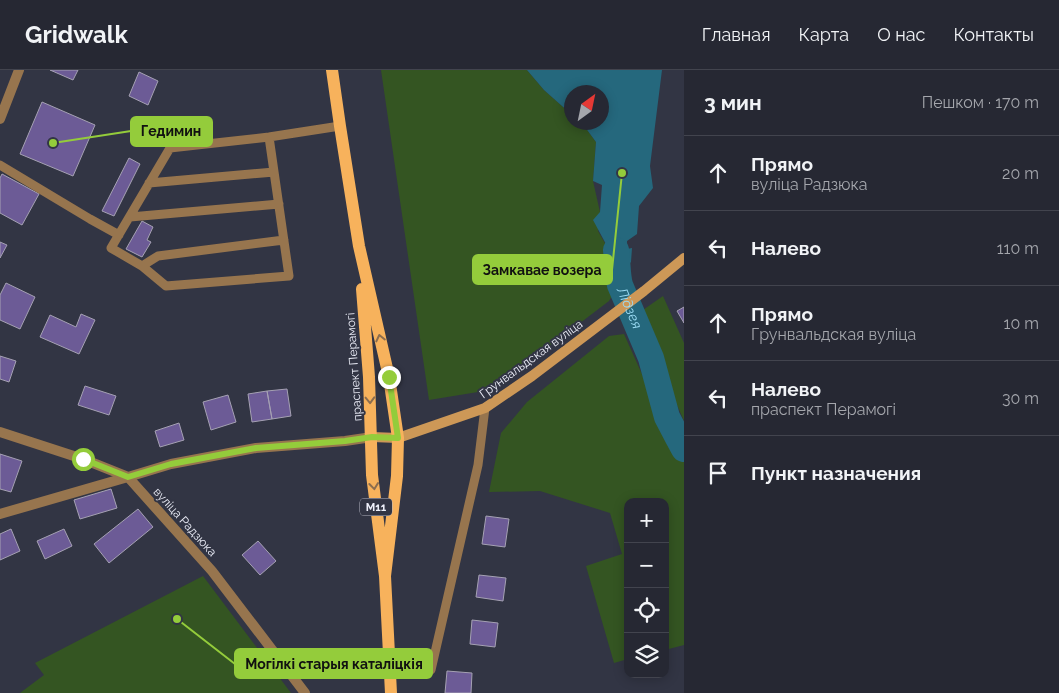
<!DOCTYPE html>
<html lang="ru">
<meta charset="utf-8">
<style>
:root{--surface:#262833;--page:#32343f;--text:#f1f3f6;--muted:#a4a6ac;--line:#42444e}
body{margin:0;font-family:Raleway,sans-serif;background:var(--page);color:var(--text)}
.controls{position:absolute;right:15px;bottom:15px;display:grid;overflow:hidden;border-radius:10px;box-shadow:0 2px 12px #0003}
.controls button{width:45px;height:45px;display:grid;place-items:center;padding:0;border:0;border-bottom:1px solid var(--line);background:var(--surface);color:var(--text);font:25px sans-serif}
.compass{position:absolute;left:564px;top:15px;width:45px;height:45px;border-radius:50%;background:var(--surface);box-shadow:0 2px 12px #0003;rotate:33deg}
.stop{position:absolute;width:15px;height:15px;margin:-11px;border:4px solid #94cc3b;border-radius:50%;background:#fff}
.stop.end{background:#94cc3b;border-color:#fff;box-shadow:0 1px 5px #0008}
.list{margin:0;padding:0;list-style:none}
h2{display:flex;justify-content:space-between;align-items:center;height:65px;margin:0;padding:0 20px;font-size:21px}
h2 small{font-size:16px;font-weight:400;color:var(--muted)}
.list li{display:grid;grid-template-columns:32px 1fr auto;gap:15px;align-items:center;box-sizing:border-box;height:75px;padding:0 20px;border-top:1px solid var(--line)}
.list b{display:block;font-size:19px;white-space:nowrap}
.list p{margin:0;font-size:16px;white-space:nowrap;color:var(--muted)}
.list em{font-size:16px;font-style:normal;color:var(--muted)}
.icon{flex:none;width:28px;height:28px;fill:none;stroke:currentColor;stroke-width:2;stroke-linecap:round;stroke-linejoin:round}
.map{position:relative;flex:none;width:684px;height:623px;overflow:hidden}
header{display:flex;align-items:center;gap:30px;box-sizing:border-box;height:70px;padding:0 25px;background:var(--surface);border-bottom:1px solid var(--line)}
header strong{font-size:24px}
nav{display:flex;gap:28px;margin-inline-start:auto;font-size:18px}
main{display:flex}
aside{flex:1;background:var(--surface)}
.map>svg:first-child{display:block}
.green{fill:#345522}
.water{fill:#25687d}
.lines{fill:none;stroke-linecap:round;stroke-linejoin:round}
.river{stroke:#25687d;stroke-width:26}
.building{fill:#6c5b96;stroke:#a5a1b3}
.service{stroke:#97754e;stroke-width:9}
.minor{stroke:#97754e;stroke-width:10}
.tertiary{stroke:#97754e;stroke-width:10}
.secondary{stroke:#cd9857;stroke-width:10}
.primary{stroke:#f7b25c;stroke-width:12}
.oneway{stroke:#8b6d4f}
.route{stroke:#94cc3b;stroke-width:6}
.labels{text-anchor:middle;dominant-baseline:central;stroke-width:4;stroke-linejoin:round;paint-order:stroke}
.shield{fill:#323544;stroke:#b5b7c3;stroke-width:1}
.shield-label{font-size:11px;font-weight:bold;fill:#edeff9}
.street-label{font-size:12px;fill:#edeff9;stroke:#323544}
.water-label{font-size:14px;font-style:italic;fill:#9bdcf5;stroke:#323544}
.leader{fill:none;stroke:#94cc3b;stroke-width:2}
.callout-dot{fill:#94cc3b;stroke:#323544;stroke-width:2}
.callout{fill:#94cc3b;stroke:#94cc3b;stroke-width:2}
.callout-label{font-size:14px;text-anchor:middle;font-weight:bold;fill:#111}
</style>
<header>
<strong>Gridwalk</strong>
<nav><a>Главная</a><a>Карта</a><a>О нас</a><a>Контакты</a></nav>
</header>
<main>
<div class="map">
<svg width="684" height="623" viewBox="0 0 684 623">
<rect width="100%" height="100%" fill="#323544"/>
<!-- green -->
<path class="green" d="M381 0H527L544 20 571 44 572 52 582 53 596 72 593 111 600 142 598 161 614 189 616 219 609 231 521 298 478 322 429 330Z
M663 226 684 273V351L642 254 640 242Z
M624 264 667 360 684 391V575L665 580V432H628V589L614 593 586 496 622 484 610 443 540 421 489 422 501 363 527 332 609 266Z
M203 506 291 623H20L44 605 35 593Z"/>
<!-- water -->
<path class="water" d="M527 0H662L650 96 653 118 639 136 637 164 627 171V179L632 178 631 192 628 195V209L616 219 614 189 593 150 600 142 602 115 593 111 596 72 582 53 602 52V22H572L571 44 544 20Z"/>
<g class="lines">
<!-- river -->
<path class="river" id="s1" d="M616 180C618 192 617 203 620 215L651 288 667 347 678 368 684 379"/>
</g>
<!-- building -->
<path class="building" d="M50 0H78L73 10Z
M139 2 158 11 148 35 129 26Z
M42 32 95 55 73 106 20 84Z
M129 88 140 94 114 146 102 141Z
M2 104 39 124 22 155 0 143V108Z
M142 151 153 157 147 170 151 172 142 187 126 179Z
M0 172 7 175 0 188Z
M6 213 35 227 20 259 0 250V225Z
M684 237V253L677 241Z
M81 244 95 250 79 284 40 267 50 245 76 257Z
M0 286 16 291 9 312 0 309Z
M85 316 116 326 109 345 78 335Z
M287 319 291 346 272 349 267 321Z
M267 321 272 349 252 352 248 324Z
M228 325 236 352 211 360 203 332Z
M179 353 184 370 160 377 155 361Z
M0 384 22 391 11 422 0 419Z
M111 419 117 438 80 449 74 430Z
M138 439 153 457 109 493 94 474Z
M486 446 509 449 505 477 482 474Z
M11 459 20 481 0 490V464Z
M64 459 72 476 45 489 37 471Z
M258 471 276 491 260 505 242 485Z
M479 505 506 508 503 531 476 527Z
M472 550 498 553 495 577 470 574Z
M447 601 472 603 471 623H445Z"/>
<g class="lines">
<!-- service -->
<path class="service" d="M269 67 289 206 166 216 142 196 111 178 170 78 269 67 340 56
M0 95 90 149 119 165
M149 113 274 102
M130 147 279 134
M142 196 158 186 284 170
M431 600 478 395 485 338"/>
<!-- minor -->
<path class="minor" d="M0 444 128 407 212 501 305 623"/>
<!-- tertiary -->
<path class="tertiary" d="M0 49 19 0
M0 362 83 389 128 407 171 394 256 378 345 371 372 367"/>
<!-- secondary -->
<path class="secondary" d="M372 367 398 368 485 338 532 306 644 221 684 188"/>
<!-- primary -->
<path class="primary" d="M332 0 340 56 359 176 389 307 398 368 397 406 385 506
M362 219 369 307 372 405 385 506 391 623"/>
</g>
<!-- one-way arrows -->
<defs><path id="oneway-chevron" d="M-2-3.5L2.5 0L-2 3.5" fill="none" stroke-width="1.6" stroke-linecap="round" stroke-linejoin="round" transform="scale(1.25)"/></defs>
<g class="oneway">
<use href="#oneway-chevron" transform="translate(380 268) rotate(-103)"/>
<use href="#oneway-chevron" transform="translate(370 330) rotate(88)"/>
<use href="#oneway-chevron" transform="translate(374 416) rotate(83)"/>
</g>
<g class="lines">
<!-- route -->
<path class="route" d="M83 389 128 407 171 394 256 378 345 371 372 367 398 368 389 307"/>
</g>
<g class="labels">
<!-- shield labels -->
<rect class="shield" x="360" y="428.5" width="32" height="17" rx="4"/>
<g class="shield-label">
<text x="376" y="437">М11</text>
</g>
<!-- street labels -->
<g class="street-label">
<text transform="translate(531 289) rotate(-36)">Грунвальдская вуліца</text>
<text transform="translate(354 297) rotate(-94)">праспект Перамогі</text>
<text transform="translate(185 452) rotate(48)">вуліца Радзюка</text>
</g>
<!-- water labels -->
<g class="water-label">
<text stroke="none"><textPath href="#s1" startOffset="60">Лідзея</textPath></text>
</g>
</g>
<!-- callouts -->
<path class="leader" d="M53 73L131 61M622 103L612 200M177 549L235 594"/>
<g class="callout-dot">
<circle cx="53" cy="73" r="5"/>
<circle cx="622" cy="103" r="5"/>
<circle cx="177" cy="549" r="5"/>
</g>
<g class="callout">
<rect x="131" y="47" width="81" height="29" rx="5"/>
<rect x="473" y="185" width="139" height="29" rx="5"/>
<rect x="235" y="579" width="197" height="29" rx="5"/>
</g>
<g class="callout-label">
<text x="171" y="66">Гедимин</text>
<text x="542" y="205">Замкавае возера</text>
<text x="334" y="599">Могілкі старыя каталіцкія</text>
</g>
</svg>
<div class="controls">
<button>+</button>
<button>−</button>
<button><svg class="icon" aria-label="locate" viewBox="0 0 24 24"><circle cx="12" cy="12" r="6"/><path d="M12 2v4M12 18v4M2 12h4M18 12h4"/></svg></button>
<button><svg class="icon" aria-label="layers" viewBox="0 0 24 24"><path d="M12 4l9 5-9 5-9-5zM3 14l9 5 9-5"/></svg></button>
</div>
<svg class="compass" viewBox="-18 -18 36 36"><path d="M0-13l5 13h-10z" fill="#e53935"/><path d="M0 13l5-13h-10z" fill="#a4a6ac"/></svg>
<div class="stop" style="left:83px;top:389px"></div>
<div class="stop end" style="left:389px;top:307px"></div>
</div>
<aside>
<h2>3 мин<small>Пешком · 170 m</small></h2>
<ul class="list">
<li><svg class="icon" aria-label="ahead" viewBox="0 0 24 24"><path d="M12 20V5M6 11l6-6 6 6"/></svg><div><b>Прямо</b><p>вуліца Радзюка</p></div><em>20 m</em></li>
<li><svg class="icon" aria-label="left" viewBox="0 0 24 24"><path d="M17 20v-9H6M10 6l-5 5 5 5"/></svg><div><b>Налево</b></div><em>110 m</em></li>
<li><svg class="icon" aria-label="ahead" viewBox="0 0 24 24"><path d="M12 20V5M6 11l6-6 6 6"/></svg><div><b>Прямо</b><p>Грунвальдская вуліца</p></div><em>10 m</em></li>
<li><svg class="icon" aria-label="left" viewBox="0 0 24 24"><path d="M17 20v-9H6M10 6l-5 5 5 5"/></svg><div><b>Налево</b><p>праспект Перамогі</p></div><em>30 m</em></li>
<li><svg class="icon" aria-label="arrive" viewBox="0 0 24 24"><path d="M6 21V4h12l-3 4 3 4H6"/></svg><div><b>Пункт назначения</b></div></li>
</ul>
</aside>
</main>
